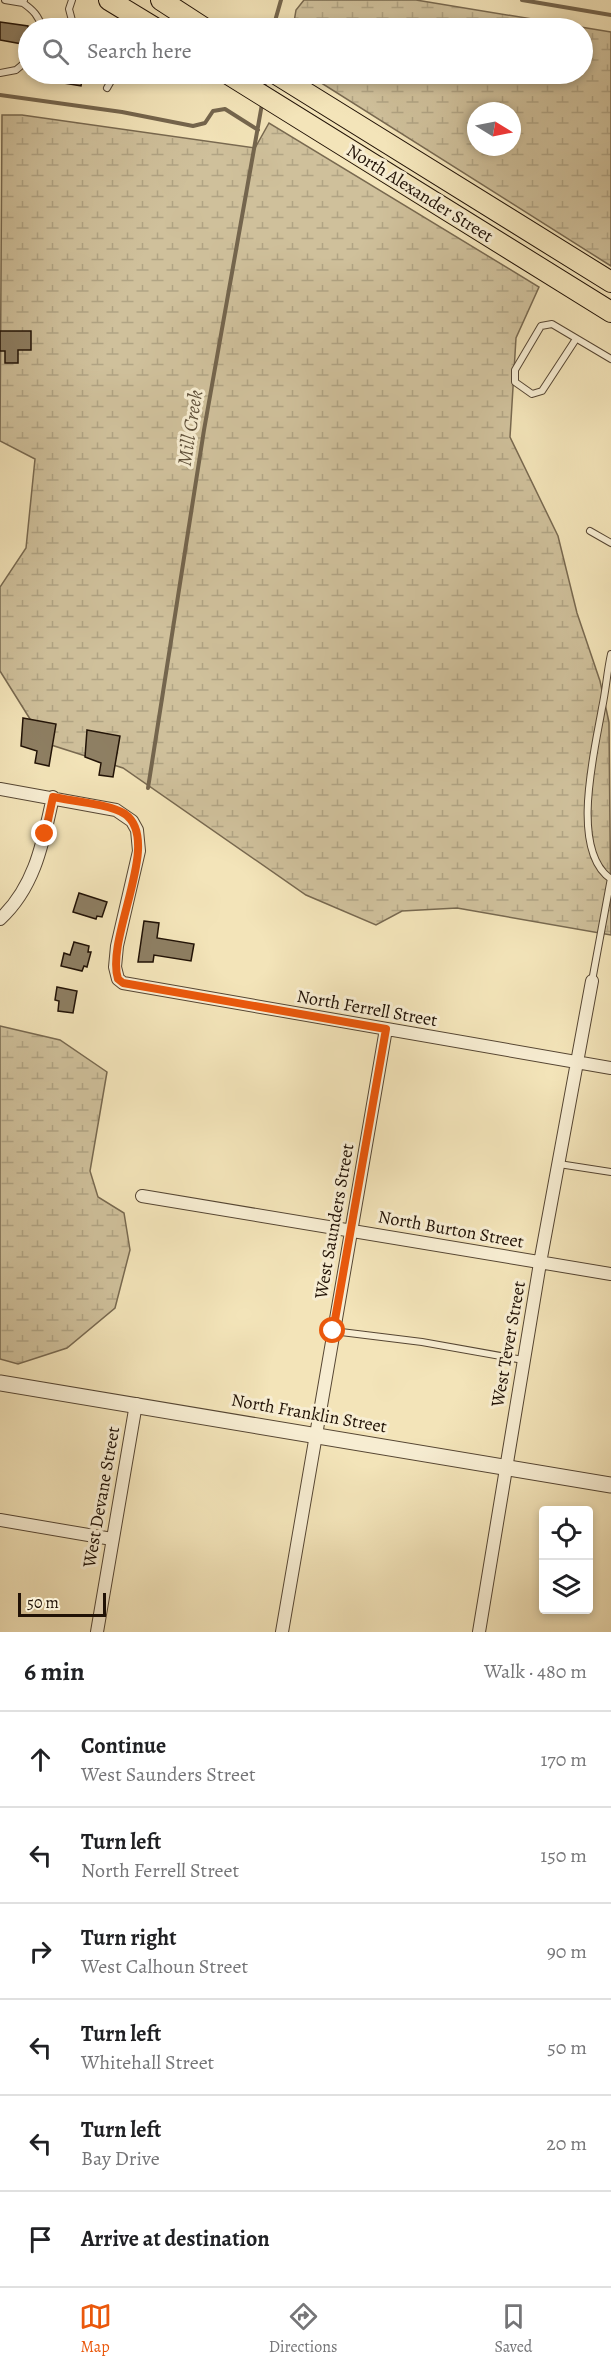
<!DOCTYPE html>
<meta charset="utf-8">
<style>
:root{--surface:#fff;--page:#f2f2f2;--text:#202124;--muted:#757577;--line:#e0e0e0;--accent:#ea580c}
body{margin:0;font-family:Alegreya,serif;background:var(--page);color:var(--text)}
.controls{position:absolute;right:18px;bottom:18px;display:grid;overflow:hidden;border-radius:6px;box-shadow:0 3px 9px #0003}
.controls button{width:54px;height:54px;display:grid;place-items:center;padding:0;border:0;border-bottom:2px solid var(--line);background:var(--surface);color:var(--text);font:30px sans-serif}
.compass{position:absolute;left:467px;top:102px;width:54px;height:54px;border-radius:50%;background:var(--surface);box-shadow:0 3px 9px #0003;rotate:100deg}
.scale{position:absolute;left:18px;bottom:15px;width:88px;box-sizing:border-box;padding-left:6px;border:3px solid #211206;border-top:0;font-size:16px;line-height:21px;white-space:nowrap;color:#211206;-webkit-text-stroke:4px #f7edd2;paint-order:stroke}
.stop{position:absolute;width:18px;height:18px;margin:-14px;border:4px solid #ea580c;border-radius:50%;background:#fff}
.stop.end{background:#ea580c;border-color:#fff;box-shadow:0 2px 6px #0008}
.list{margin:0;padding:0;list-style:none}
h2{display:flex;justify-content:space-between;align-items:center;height:78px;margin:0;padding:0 24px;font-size:26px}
h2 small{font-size:20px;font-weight:400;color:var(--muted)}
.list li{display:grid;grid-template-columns:39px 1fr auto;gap:18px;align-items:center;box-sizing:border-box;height:96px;padding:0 24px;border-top:2px solid var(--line)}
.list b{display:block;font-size:22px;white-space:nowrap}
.list p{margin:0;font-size:20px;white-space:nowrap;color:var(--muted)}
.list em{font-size:20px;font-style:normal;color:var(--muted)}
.icon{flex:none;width:33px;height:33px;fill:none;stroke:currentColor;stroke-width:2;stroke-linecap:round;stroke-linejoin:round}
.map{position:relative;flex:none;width:611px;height:1632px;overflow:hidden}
.search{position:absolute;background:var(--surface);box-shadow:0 3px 9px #0003;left:18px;right:18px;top:18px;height:66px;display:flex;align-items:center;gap:15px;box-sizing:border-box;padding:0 21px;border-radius:33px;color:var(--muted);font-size:22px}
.sheet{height:654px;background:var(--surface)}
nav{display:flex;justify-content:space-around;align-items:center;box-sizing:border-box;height:84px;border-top:2px solid var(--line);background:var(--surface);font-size:16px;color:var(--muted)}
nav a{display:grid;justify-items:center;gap:3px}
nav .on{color:var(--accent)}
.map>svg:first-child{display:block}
.wetland{fill:url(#wetland-marsh);stroke:#786950;stroke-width:1.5;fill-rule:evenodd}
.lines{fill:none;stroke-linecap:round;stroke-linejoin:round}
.stream{stroke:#74654d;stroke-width:4}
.building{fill:#8e7f63;stroke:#211206;stroke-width:1.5}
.service-casing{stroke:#564633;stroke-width:8}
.minor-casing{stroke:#564633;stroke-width:14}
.tertiary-casing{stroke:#564633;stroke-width:17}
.primary-casing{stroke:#211206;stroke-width:22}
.service{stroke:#f7edd2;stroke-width:6}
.minor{stroke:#f7edd2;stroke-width:12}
.tertiary{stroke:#f7edd2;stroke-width:15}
.primary{stroke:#f3e4b9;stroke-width:20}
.route{stroke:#ea580c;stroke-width:8}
.labels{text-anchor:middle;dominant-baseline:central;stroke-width:6;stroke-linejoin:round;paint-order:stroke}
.street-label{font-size:18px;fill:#211206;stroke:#f7edd2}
.water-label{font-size:20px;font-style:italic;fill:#60513b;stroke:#f7edd2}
</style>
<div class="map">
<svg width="611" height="1632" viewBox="0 0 611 1632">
<defs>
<pattern id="wetland-marsh" width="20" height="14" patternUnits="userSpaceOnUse" patternTransform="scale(1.5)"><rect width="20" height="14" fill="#cfc09b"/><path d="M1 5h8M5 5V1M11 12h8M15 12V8" fill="none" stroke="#b1a484"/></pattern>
</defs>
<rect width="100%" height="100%" fill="#f3e4b9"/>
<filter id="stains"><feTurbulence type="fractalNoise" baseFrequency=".00333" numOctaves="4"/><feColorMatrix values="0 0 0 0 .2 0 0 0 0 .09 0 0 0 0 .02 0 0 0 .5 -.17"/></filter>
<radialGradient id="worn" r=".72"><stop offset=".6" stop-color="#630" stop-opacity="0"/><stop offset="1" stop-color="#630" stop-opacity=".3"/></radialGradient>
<!-- wetland -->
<path class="wetland" d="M304 0H416L611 32V266L307 74H582V28H293L296 10ZM476 111H512V147H476Z
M2 115H22L255 148 269 123 539 287 516 338 510 437 558 536 577 613 600 681 609 722 611 935 457 908 402 911 376 925 306 895 123 768 45 743 0 671V587L26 548 35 459 0 441Z
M0 1026 60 1040 107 1072 90 1171 98 1197 124 1213 130 1250 115 1308 67 1348 18 1364 0 1359Z"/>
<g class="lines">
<!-- stream -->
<path class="stream" d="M522 0 611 15
M273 28 281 0
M264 88 266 74
M0 95 122 112 193 126 205 123 213 111 225 109 258 130
M148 788 204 430 262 104"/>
</g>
<!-- building -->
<path class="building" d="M0 22 28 26V45L0 40Z
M40 74H83L81 86 40 79Z
M0 331H31V350H18V363H5V351H0Z
M23 718 56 724 49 766 35 763 37 751 21 746Z
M87 730 120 736 113 777 99 775 101 763 85 757Z
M79 893 107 902 102 917 97 916 96 919 73 912Z
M144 921 159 923 157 938 194 944 191 961 154 955 153 962H138Z
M74 942 89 946 88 952H91L87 967 84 966 82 971 61 966 64 953 70 955Z
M57 987 77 991 73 1013 58 1011 59 1001 55 1000Z"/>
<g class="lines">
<defs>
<path id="service" d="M5 0 23 3
M24 0 23 3C33 10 39 16 42 28
M72 0 69 9 74 28
M0 73 16 70 28 60
M107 88 115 74
M576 339 542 391 532 394 515 382V370L541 326 552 324 611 359
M590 531 611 543
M611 654C607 672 606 690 602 708 595 750 569 850 611 879
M592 981 611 878
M559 1164 611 1172
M333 1331 422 1342 523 1360"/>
<path id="minor" d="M0 789 116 810 132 821 137 830 139 851 117 946 115 967 118 979 123 983 611 1068
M0 919C35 887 43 842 53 797
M142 1196 611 1274
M0 1520 112 1539
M97 1632 136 1404
M282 1632 386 1029
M479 1632 540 1263 592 981"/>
<path id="tertiary" d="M0 1383 611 1485"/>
<path id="primary" d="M109 0 155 28
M161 0 204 28
M228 74 611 312
M276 74 611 282"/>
</defs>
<!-- service casing -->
<use href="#service" class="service-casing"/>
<!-- minor casing -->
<use href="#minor" class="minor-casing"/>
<!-- tertiary casing -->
<use href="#tertiary" class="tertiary-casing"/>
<!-- primary casing -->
<use href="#primary" class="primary-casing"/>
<!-- service -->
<use href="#service" class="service"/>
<!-- minor -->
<use href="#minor" class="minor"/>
<!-- tertiary -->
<use href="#tertiary" class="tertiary"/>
<!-- primary -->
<use href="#primary" class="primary"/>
</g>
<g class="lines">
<!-- route -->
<path class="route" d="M45 834 53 797C72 801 109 804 125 814 163 841 105 937 118 979L123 983 386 1029 333 1331"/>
</g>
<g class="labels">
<!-- street labels -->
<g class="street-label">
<text transform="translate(420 193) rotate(32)">North Alexander Street</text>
<text transform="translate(367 1008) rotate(10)">North Ferrell Street</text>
<text transform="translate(334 1221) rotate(-80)">West Saunders Street</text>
<text transform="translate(451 1229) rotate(10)">North Burton Street</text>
<text transform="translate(508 1344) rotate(-80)">West Tever Street</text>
<text transform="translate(309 1413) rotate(10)">North Franklin Street</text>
<text transform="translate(101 1497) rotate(-80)">West Devane Street</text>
</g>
<!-- water labels -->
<g class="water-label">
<text transform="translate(190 428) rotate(-81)">Mill Creek</text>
</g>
</g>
<rect width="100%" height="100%" filter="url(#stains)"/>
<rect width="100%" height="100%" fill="url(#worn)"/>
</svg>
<div class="controls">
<button><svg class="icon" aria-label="locate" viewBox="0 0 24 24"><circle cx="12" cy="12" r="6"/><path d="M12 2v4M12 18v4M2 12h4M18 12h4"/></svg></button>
<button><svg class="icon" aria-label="layers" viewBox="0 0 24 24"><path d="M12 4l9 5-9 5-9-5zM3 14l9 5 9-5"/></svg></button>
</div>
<svg class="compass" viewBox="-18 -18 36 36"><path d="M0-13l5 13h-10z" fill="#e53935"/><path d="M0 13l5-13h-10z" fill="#757577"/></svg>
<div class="scale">50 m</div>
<div class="stop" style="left:333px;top:1331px"></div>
<div class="stop end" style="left:45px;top:834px"></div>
<div class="search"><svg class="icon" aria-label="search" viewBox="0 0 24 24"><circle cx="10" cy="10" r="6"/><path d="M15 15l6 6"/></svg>Search here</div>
</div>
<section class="sheet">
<h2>6 min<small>Walk · 480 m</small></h2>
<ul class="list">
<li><svg class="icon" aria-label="ahead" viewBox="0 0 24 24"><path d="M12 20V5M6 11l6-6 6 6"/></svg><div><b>Continue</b><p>West Saunders Street</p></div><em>170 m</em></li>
<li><svg class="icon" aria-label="left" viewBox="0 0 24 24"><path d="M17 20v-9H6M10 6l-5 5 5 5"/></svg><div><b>Turn left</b><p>North Ferrell Street</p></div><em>150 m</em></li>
<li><svg class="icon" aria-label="right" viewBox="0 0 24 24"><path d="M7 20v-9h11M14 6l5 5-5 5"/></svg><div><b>Turn right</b><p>West Calhoun Street</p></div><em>90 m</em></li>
<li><svg class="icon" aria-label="left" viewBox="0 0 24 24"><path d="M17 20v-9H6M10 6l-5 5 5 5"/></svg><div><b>Turn left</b><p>Whitehall Street</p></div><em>50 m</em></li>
<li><svg class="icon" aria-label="left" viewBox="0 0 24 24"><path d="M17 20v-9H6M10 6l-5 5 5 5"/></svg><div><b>Turn left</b><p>Bay Drive</p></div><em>20 m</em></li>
<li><svg class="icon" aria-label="arrive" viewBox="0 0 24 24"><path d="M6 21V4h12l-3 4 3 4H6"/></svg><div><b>Arrive at destination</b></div></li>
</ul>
</section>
<nav>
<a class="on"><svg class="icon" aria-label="map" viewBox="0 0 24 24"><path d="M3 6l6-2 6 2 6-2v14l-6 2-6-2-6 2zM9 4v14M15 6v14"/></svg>Map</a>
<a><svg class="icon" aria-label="directions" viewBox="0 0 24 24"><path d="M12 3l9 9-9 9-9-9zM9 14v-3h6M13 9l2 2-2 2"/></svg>Directions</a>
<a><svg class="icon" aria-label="saved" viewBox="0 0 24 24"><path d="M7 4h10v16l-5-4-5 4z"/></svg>Saved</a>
</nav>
